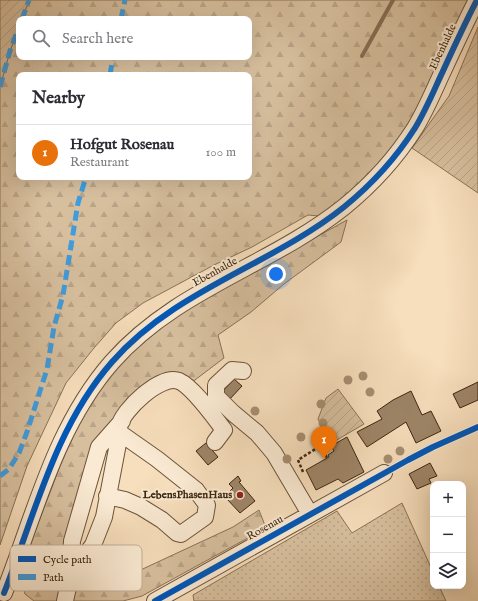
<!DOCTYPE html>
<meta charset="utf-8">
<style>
:root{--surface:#fff;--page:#f2f2f3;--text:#2b2b33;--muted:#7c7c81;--line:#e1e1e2;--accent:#8f2418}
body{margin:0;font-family:"IM FELL English",serif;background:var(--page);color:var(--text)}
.controls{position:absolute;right:12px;bottom:12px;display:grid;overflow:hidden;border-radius:8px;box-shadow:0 4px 16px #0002}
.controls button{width:36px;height:36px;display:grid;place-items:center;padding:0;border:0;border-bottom:1px solid var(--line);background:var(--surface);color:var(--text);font:20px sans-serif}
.you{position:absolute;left:276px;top:274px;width:14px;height:14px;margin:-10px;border:3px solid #fff;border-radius:50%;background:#1a73e8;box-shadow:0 0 0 6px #1a73e833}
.badge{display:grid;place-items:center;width:26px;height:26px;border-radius:50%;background:var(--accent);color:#fff;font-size:13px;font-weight:700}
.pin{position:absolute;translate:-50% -33px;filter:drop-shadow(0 1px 2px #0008)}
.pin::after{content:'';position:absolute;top:21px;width:14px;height:12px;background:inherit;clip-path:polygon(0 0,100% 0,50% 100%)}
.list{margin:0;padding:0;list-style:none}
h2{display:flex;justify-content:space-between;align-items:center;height:52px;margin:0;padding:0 16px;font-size:17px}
h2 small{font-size:13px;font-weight:400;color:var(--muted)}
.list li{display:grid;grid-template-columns:26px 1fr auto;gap:12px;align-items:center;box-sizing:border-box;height:56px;padding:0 16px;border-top:1px solid var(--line)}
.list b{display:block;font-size:15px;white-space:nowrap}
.list p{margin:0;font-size:13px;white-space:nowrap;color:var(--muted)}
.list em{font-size:13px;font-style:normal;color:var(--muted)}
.icon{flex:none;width:22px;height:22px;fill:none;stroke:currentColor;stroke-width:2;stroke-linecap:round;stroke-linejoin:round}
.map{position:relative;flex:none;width:478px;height:601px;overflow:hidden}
.search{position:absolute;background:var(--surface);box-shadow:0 4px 16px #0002;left:16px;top:16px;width:236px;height:44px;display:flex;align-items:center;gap:10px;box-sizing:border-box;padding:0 14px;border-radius:8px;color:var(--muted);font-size:15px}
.panel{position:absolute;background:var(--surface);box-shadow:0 4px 16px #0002;left:16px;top:72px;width:236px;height:108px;border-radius:8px}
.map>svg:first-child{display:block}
.grass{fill:url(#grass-dots);stroke:#8a7256}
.forest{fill:url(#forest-firs);stroke:#8a7256;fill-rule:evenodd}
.garden{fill:url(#garden-furrows);stroke:#8a7256}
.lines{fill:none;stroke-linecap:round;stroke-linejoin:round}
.stream{stroke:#876e53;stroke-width:4}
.building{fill:#9e8568;stroke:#3d250e}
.minor-casing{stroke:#6c533a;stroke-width:18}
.path{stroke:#3d250e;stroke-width:2.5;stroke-dasharray:3 2;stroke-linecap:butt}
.minor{stroke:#faead3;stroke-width:16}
.quiet{stroke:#3f9cde;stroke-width:5;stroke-dasharray:10 5;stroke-linecap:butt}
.cycleway-casing{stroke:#faead3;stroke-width:8}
.cycleway{stroke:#0057b8;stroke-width:6}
.tree{fill:#a68e70}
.poi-dot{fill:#8f2418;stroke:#faead3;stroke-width:1.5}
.labels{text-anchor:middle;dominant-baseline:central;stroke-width:4;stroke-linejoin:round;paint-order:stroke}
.street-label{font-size:11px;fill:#3d250e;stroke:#faead3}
.poi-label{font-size:11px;font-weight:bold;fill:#3d250e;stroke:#faead3;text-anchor:end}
.key{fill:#faead3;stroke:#c1af98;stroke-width:1}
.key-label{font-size:11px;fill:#3d250e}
</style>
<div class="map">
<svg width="478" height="601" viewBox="0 0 478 601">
<defs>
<pattern id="grass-dots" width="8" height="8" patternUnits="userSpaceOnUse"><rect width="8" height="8" fill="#d7bf9e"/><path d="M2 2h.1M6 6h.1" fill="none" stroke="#b9a487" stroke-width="1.8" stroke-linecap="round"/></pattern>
<pattern id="forest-firs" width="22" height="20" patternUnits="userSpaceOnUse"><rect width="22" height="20" fill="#d7bf9e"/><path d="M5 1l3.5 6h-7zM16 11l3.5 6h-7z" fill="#b9a487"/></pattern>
<pattern id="garden-furrows" width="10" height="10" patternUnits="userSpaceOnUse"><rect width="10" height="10" fill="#d7bf9e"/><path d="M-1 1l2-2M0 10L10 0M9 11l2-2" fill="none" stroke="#b9a487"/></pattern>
</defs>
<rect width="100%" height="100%" fill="#f7debc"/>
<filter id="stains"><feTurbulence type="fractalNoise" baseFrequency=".005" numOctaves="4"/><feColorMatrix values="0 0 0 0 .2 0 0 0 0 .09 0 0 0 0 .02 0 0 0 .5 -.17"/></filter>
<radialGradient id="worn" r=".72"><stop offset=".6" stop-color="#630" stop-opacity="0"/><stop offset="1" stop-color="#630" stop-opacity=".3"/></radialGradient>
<!-- grass -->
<path class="grass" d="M402 503 433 572V586H439L446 601H194L193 595 337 511 352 533Z"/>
<!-- forest -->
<path class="forest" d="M29 0H477L420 118 330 217 308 215 252 247 214 265 143 303 116 323 94 348 66 383 27 466 0 545V87L10 51 19 27V57H249V19H22ZM19 75H249V177H19Z
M347 220 341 242 284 284 251 312 218 335 224 358 187 386 170 379 94 445 65 552 52 556 42 577 60 581 63 588 70 592 119 580 233 527 259 510 266 528 142 596 123 601H34L25 594 21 578 25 558 60 466 82 416 102 385 126 358 168 322 213 294Z"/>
<!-- garden -->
<path class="garden" d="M0 0H29L22 19H19V27L10 51 0 87Z
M478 27V193L412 148 449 96Z
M338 389 364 424 330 444 318 419 326 398Z"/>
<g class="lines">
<!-- stream -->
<path class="stream" d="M362 56 393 0"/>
</g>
<!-- building -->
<path class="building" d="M234 379 242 386 229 400 221 393Z
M478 382V400L460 408 453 394Z
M411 391 422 415 431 411 441 431 416 443 406 422 367 447 357 432 382 419 377 411 393 400Z
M347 437 364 472 343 483 338 479 316 490 306 470 329 457 328 455 334 451 331 446Z
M206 443 218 457 208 465 196 451Z
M430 463 437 476 429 479 431 483 417 489 409 474Z
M238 476 241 481 239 482 255 501 240 513 226 498 232 493 230 491 233 488 229 484Z"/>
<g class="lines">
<defs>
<path id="minor" d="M243 371 232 370 216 385V396L233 413 257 433 274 453 310 514
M107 496 125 500 141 507 162 520 177 533 181 534 205 517 207 505 196 490 157 459 120 433
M71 558 87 553 93 545 104 517 120 433C120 433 119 427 119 427 122 410 161 374 179 381 193 387 214 417 224 430L215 442
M4 593C35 514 55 427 112 362 176 289 270 266 344 207 371 185 396 158 415 128 426 110 434 90 443 71 454 47 465 23 477 0
M65 601 70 578 72 541 99 447 122 421
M155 601 384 473"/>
</defs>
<!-- minor casing -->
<use href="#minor" class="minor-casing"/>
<!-- path -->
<path class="path" d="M321 446 327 458
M303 472 298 460 336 436"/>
<!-- minor -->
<use href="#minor" class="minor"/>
<!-- quiet -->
<path class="quiet" d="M22 19 29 0
M121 19 125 0
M110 75 113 57
M0 87 10 51 19 27
M0 476 9 469 19 453 27 432 47 369 54 327 63 295 78 203 86 177"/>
<defs>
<path id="cycleway" d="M4 593C35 514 55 427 112 362 176 289 270 266 344 207 371 185 396 158 415 128 426 110 434 90 443 71 454 47 465 23 477 0
M155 601 408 460 433 447 478 427"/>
</defs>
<!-- cycleway casing -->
<use href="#cycleway" class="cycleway-casing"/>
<!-- cycleway -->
<use href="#cycleway" class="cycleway"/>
</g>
<!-- trees -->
<g class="tree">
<circle cx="363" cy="376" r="4.5"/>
<circle cx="348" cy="380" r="4.5"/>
<circle cx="370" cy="392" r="4.5"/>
<circle cx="321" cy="404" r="4.5"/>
<circle cx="255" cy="411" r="4.5"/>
<circle cx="323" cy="423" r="4.5"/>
<circle cx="301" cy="437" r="4.5"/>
<circle cx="400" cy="451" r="4.5"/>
<circle cx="287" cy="459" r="4.5"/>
<circle cx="388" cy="459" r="4.5"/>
</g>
<!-- markers -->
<circle class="poi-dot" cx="240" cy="495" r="4"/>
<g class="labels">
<!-- street labels -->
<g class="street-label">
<text transform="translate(443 47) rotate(-65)">Ebenhalde</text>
<text transform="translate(215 272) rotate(-29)">Ebenhalde</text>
<text transform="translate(265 528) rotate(-29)">Rosenau</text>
</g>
<!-- poi labels -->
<g class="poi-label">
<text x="232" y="495">LebensPhasenHaus</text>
</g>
</g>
<!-- legend -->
<rect x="10" y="545" width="132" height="46" rx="6" class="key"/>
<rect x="18" y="556" width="18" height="6" fill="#0057b8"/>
<rect x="18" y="574" width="18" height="6" fill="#3f9cde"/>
<g class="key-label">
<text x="43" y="563">Cycle path</text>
<text x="43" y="581">Path</text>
</g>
<rect width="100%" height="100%" filter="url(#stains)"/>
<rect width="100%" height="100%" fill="url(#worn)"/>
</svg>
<div class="controls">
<button>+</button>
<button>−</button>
<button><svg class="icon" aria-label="layers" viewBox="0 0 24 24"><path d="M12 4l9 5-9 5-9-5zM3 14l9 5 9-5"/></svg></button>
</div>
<div class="you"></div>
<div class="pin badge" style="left:324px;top:459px;background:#e8710a">1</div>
<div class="search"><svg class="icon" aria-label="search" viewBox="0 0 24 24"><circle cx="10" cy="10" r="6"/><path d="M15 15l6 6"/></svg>Search here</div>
<section class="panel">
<h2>Nearby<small></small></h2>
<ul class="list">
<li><span class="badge" style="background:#e8710a">1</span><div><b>Hofgut Rosenau</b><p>Restaurant</p></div><em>100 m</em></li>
</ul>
</section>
</div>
